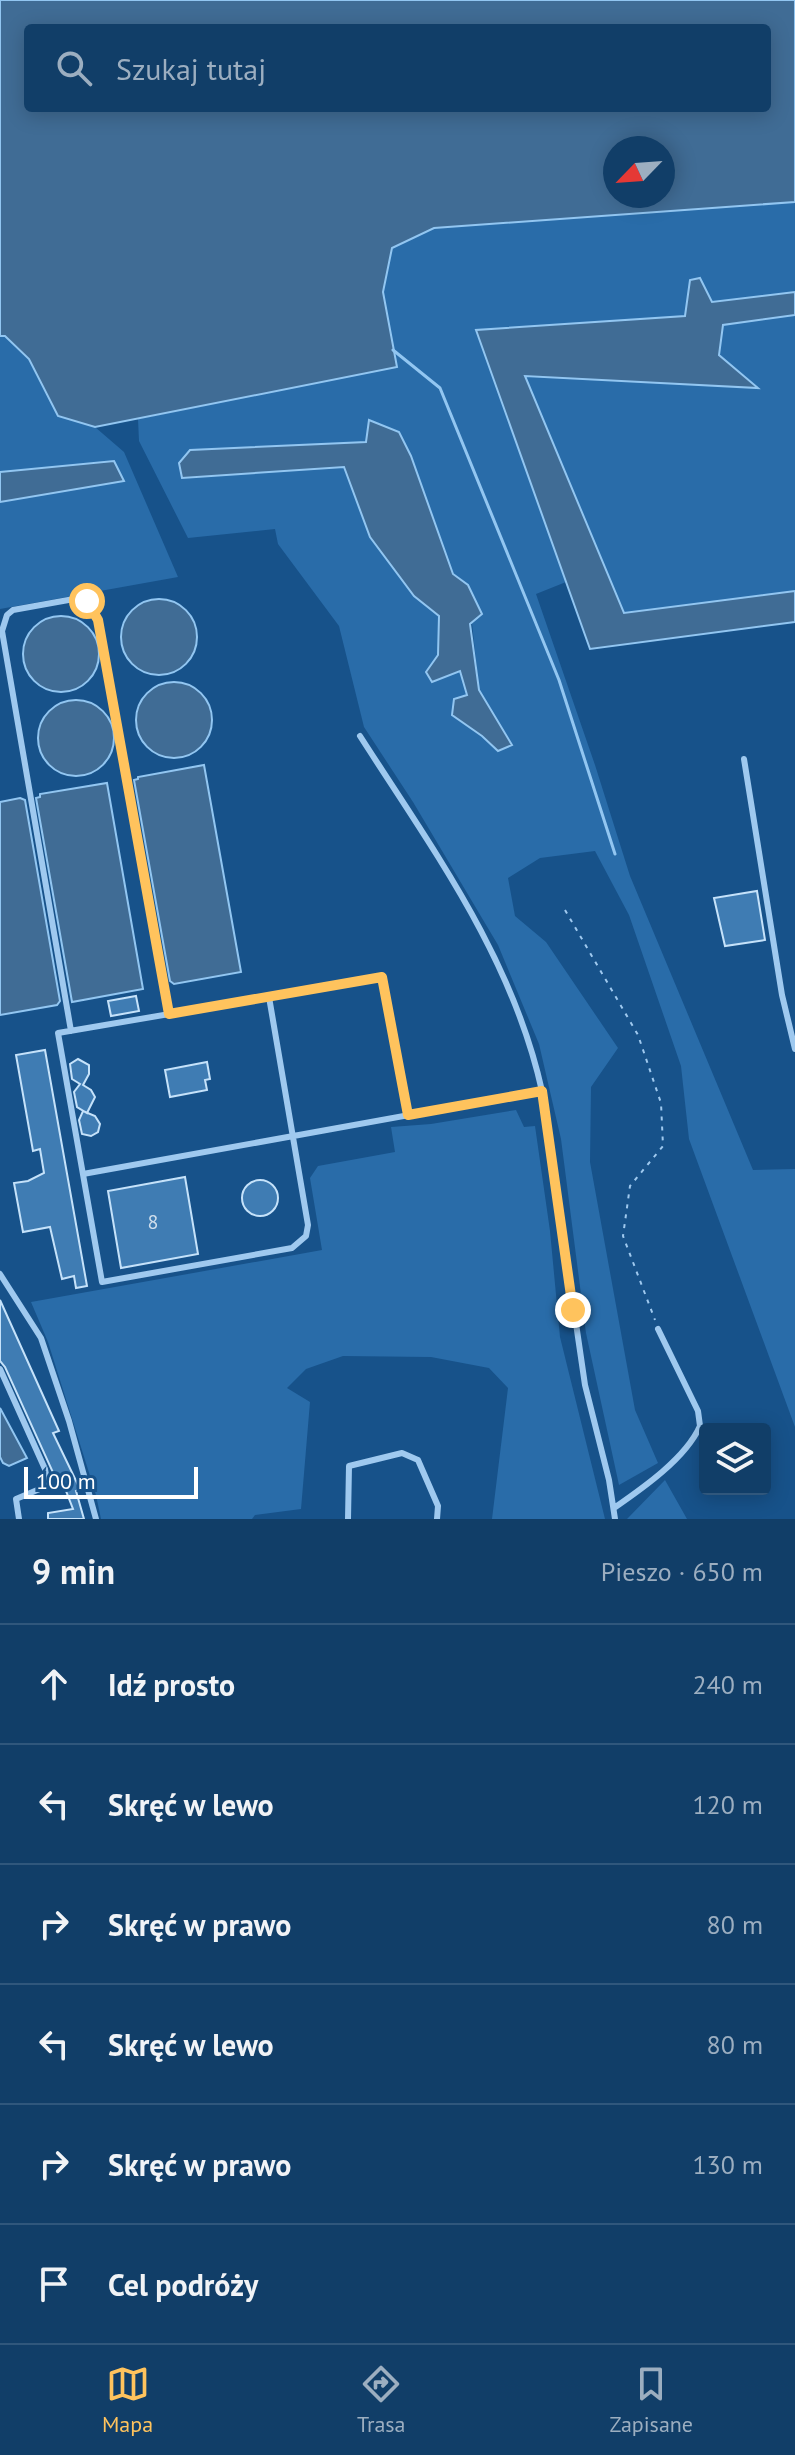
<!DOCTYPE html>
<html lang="pl">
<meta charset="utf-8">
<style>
:root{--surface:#113e68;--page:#1a456e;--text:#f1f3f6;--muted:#9caec0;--line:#30577c;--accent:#ffc35d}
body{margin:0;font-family:"PT Sans",sans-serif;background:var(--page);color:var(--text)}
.controls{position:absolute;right:24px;bottom:24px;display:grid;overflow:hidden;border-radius:8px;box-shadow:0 4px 20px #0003}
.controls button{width:72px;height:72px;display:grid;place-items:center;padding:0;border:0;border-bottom:2px solid var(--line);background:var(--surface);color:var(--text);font:40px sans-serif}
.compass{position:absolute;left:603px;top:136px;width:72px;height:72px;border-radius:50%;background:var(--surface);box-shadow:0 4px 20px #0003;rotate:245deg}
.scale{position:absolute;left:24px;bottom:20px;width:174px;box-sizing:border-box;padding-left:8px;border:4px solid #fff;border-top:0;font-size:22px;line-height:28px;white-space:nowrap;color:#fff;-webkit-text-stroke:6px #17528a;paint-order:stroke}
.stop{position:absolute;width:24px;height:24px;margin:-18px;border:6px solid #ffc35d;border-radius:50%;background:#fff}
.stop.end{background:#ffc35d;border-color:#fff;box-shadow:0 2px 8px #0008}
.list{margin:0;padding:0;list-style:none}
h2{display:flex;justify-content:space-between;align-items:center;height:104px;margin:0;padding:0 32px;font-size:34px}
h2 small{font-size:26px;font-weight:400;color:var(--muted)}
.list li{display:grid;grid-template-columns:52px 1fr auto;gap:24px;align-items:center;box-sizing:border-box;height:120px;padding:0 32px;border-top:2px solid var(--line)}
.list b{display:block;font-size:30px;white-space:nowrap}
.list em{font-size:26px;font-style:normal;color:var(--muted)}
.icon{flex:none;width:44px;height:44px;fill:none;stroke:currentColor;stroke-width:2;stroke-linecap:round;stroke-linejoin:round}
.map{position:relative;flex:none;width:795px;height:1519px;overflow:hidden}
.search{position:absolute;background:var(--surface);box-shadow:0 4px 20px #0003;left:24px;right:24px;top:24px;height:88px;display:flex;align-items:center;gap:20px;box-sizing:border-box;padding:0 28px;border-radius:8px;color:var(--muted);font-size:30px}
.sheet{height:824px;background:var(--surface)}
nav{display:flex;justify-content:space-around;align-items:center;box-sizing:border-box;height:112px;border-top:2px solid var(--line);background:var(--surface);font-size:22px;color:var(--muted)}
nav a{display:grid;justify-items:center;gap:4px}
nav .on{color:var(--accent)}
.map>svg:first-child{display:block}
.green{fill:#296ca9;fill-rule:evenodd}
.water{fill:#406c95;stroke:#92c6f1;stroke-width:2;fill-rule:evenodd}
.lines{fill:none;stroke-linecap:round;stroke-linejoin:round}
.stream{stroke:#92c6f1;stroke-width:3}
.building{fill:#3f7cb3;stroke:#c5e2fa;stroke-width:2}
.path{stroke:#9fc9ef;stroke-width:2;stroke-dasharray:4 6;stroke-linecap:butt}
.lane{stroke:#9fc9ef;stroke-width:6}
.route{stroke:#ffc35d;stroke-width:10}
.labels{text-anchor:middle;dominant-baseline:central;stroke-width:6;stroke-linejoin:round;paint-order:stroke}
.number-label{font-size:20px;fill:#cfdeec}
</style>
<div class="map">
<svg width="795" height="1519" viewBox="0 0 795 1519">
<rect width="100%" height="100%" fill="#17528a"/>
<!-- green -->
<path class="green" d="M795 202V292L712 303 690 281 685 316 476 331 566 582 536 594 595 765 630 876 753 1170 795 1169V1427L689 1139 681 1066 629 915 595 851 540 858 508 878 515 916 546 942 618 1048 591 1087 590 1162 635 1410 658 1463 619 1485 586 1333 561 1139 539 1044 498 945 413 802 364 727 339 626 278 544 275 529 188 538 139 441 138 419 396 367 383 292 392 248 434 228ZM369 421 411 456 453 574 468 585 479 690 511 744 498 751 482 736 452 715 467 695 460 671 438 655 440 616 414 596 370 537 344 467 182 477 179 463 190 450 367 442Z
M795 315V591L624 614 524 375 757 387 719 355 723 324Z
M0 336H5L29 359 58 416 95 427 124 452 178 577 0 609Z
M516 1110 524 1127 535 1126 550 1231 560 1337 605 1519H492L508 1388 489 1368 431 1357 343 1356 306 1369 287 1388 310 1402 301 1509 255 1515 252 1519H101L96 1495 48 1342 31 1302 322 1250 310 1178 318 1166 395 1152 391 1127 431 1124Z
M665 1480 687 1519H627L628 1518Z"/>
<!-- water -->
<path class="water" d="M0 0H795V202L434 228 392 248 383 292 397 367 95 427 58 416 29 359 5 336H0ZM28 28H767V108H28ZM615 148H663V196H615Z
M700 278 712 302 795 292V315L723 325 719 355 758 388 525 376 624 613 795 591V622L590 649 476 330 685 316 690 280Z
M369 420 399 432 411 456 453 574 468 585 482 614 470 624 479 690 512 745 498 751 482 736 452 715 454 699 467 695 460 671 432 682 426 672 438 655 439 616 414 596 370 537 344 467 182 478 179 463 190 450 366 442Z
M114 461 124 481 0 502V472Z
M121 637a38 38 0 1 1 76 0a38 38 0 1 1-76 0Z
M23 654a38 38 0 1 1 76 0a38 38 0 1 1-76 0Z
M136 720a38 38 0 1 1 76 0a38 38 0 1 1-76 0Z
M38 738a38 38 0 1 1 76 0a38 38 0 1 1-76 0Z
M204 765 241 972 174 984 170 981 134 780 138 779V777Z
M107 783 143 989 72 1002 36 798 40 797V794Z
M20 798 25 800 60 1001 57 1005 0 1015V802Z
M0 1408 27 1458 9 1466 3 1463 0 1457Z"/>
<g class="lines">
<!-- stream -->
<path class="stream" d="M393 350 440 388 559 680 615 854"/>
</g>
<!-- building -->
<path class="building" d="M757 891 765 940 725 946 714 898Z
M136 996 139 1011 111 1016 108 1001Z
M45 1050 87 1286 76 1288 74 1276 62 1279 50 1227 23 1232 14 1183 28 1181 44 1173 40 1149 33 1151 16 1055Z
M78 1059 89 1065V1074L83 1085 91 1090 95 1097 87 1113 77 1107 74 1092 80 1084 72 1079 70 1064Z
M207 1062 210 1079 205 1080 207 1090 170 1097 165 1070Z
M83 1111 95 1116 100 1124 98 1132 91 1136 82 1134 79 1120Z
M185 1177 198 1254 121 1268 108 1191Z
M242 1198a18 18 0 1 1 36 0a18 18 0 1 1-36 0Z
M0 1300 59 1431 53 1433 80 1489 76 1491 84 1519H48V1513L73 1509 64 1486 60 1488 5 1367 0 1361Z"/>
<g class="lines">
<!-- path -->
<path class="path" d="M565 910 638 1035 661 1103 663 1146 630 1186 623 1236 655 1320"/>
<!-- lane -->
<path class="lane" d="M360 736C433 850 512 956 542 1091L585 1385 609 1480 615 1519
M744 759 782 995 795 1049
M269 997 58 1033 102 1282 292 1248 306 1236 308 1225 269 997 382 977 408 1115
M71 1031 2 631 7 615 13 610 74 599 87 601 98 620 169 1014
M83 1174 542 1091
M0 1274 41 1338 69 1421 96 1519
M0 1369 45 1469 47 1481 42 1488 16 1499 19 1519
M614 1508C643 1488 686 1458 700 1426L698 1411 658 1329
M348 1519 349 1466 402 1453 418 1460 438 1506 437 1519"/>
</g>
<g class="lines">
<!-- route -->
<path class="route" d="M87 601 98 620 169 1014 382 977 408 1115 542 1091 573 1310"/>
</g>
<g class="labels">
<!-- number labels -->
<g class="number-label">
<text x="153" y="1222">8</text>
</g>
</g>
</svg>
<div class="controls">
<button><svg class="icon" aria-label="layers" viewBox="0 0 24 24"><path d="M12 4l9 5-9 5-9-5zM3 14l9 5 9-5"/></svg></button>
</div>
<svg class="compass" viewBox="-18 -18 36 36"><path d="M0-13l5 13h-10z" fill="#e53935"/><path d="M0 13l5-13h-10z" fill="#9caec0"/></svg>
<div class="scale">100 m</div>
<div class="stop" style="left:87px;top:601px"></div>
<div class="stop end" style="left:573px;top:1310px"></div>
<div class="search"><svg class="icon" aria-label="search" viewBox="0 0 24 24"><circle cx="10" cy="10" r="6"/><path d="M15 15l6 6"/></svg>Szukaj tutaj</div>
</div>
<section class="sheet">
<h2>9 min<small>Pieszo · 650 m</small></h2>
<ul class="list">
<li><svg class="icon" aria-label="ahead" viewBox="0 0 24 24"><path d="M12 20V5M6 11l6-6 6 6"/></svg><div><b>Idź prosto</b></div><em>240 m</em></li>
<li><svg class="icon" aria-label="left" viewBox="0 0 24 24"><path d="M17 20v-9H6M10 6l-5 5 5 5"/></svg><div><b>Skręć w lewo</b></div><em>120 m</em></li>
<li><svg class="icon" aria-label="right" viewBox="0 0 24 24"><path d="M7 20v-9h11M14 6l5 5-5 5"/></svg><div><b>Skręć w prawo</b></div><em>80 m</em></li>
<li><svg class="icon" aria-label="left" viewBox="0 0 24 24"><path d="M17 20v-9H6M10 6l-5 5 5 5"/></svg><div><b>Skręć w lewo</b></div><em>80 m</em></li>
<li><svg class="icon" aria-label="right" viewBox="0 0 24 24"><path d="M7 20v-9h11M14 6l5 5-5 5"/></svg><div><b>Skręć w prawo</b></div><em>130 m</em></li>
<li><svg class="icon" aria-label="arrive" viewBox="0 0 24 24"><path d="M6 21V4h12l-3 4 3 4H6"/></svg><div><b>Cel podróży</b></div></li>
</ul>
</section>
<nav>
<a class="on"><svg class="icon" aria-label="map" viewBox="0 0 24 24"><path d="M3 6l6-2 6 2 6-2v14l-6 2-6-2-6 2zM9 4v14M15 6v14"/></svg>Mapa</a>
<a><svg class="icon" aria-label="directions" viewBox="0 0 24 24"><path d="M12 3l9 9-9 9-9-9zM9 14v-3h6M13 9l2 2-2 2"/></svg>Trasa</a>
<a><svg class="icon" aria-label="saved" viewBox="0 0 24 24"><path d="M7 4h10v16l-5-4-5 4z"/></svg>Zapisane</a>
</nav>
